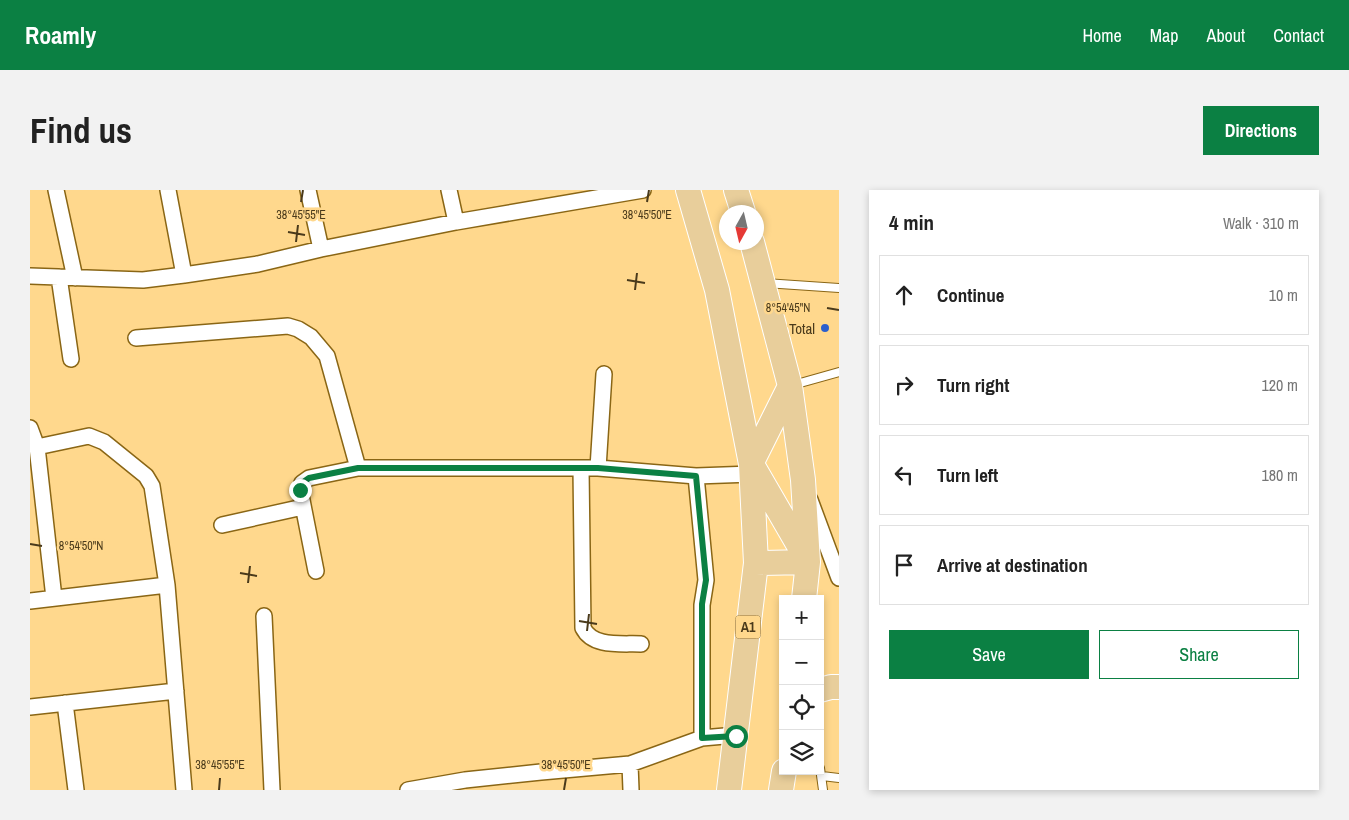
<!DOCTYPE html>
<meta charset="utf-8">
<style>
:root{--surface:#fff;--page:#f2f2f2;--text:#222;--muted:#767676;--line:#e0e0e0;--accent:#0b8043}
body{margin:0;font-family:"Archivo Narrow",sans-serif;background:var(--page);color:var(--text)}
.controls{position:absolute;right:15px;bottom:15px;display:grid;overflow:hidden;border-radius:0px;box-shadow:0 2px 8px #0003}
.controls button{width:45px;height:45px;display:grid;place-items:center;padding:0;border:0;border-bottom:1px solid var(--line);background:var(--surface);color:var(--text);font:25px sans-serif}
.compass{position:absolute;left:689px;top:15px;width:45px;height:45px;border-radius:50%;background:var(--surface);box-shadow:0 2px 8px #0003;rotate:188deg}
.stop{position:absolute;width:15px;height:15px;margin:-11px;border:4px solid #0b8043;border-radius:50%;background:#fff}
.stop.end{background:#0b8043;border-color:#fff;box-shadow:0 1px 5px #0008}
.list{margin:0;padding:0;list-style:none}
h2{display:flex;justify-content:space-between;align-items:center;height:65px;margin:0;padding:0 20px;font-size:21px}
h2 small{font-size:16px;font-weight:400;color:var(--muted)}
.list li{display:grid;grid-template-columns:32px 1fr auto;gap:15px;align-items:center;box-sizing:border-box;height:80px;margin:0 10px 10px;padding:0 10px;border:1px solid var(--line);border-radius:0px}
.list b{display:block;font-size:19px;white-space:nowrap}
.list em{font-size:16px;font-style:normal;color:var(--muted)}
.actions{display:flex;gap:10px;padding:15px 20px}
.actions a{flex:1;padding:11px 0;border:1px solid var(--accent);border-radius:0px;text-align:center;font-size:18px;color:var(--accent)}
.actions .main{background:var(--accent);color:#fff}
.icon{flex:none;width:28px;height:28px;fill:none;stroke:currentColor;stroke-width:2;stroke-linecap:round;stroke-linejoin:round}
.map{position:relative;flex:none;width:809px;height:600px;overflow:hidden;border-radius:0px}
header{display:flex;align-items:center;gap:30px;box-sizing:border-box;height:70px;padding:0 25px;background:var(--accent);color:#fff}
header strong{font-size:24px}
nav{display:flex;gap:28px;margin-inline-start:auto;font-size:18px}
.intro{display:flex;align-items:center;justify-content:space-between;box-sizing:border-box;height:120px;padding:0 30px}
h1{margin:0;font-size:35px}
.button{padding:12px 22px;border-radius:0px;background:var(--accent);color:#fff;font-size:18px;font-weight:700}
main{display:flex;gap:30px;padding:0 30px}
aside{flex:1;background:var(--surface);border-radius:0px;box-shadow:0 2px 8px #0003}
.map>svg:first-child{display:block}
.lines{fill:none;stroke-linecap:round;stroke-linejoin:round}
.service-casing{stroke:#8a6615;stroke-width:10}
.minor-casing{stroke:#8a6615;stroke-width:18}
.primary-casing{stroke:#fff;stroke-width:26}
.service{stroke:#fff;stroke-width:8}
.minor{stroke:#fff;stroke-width:15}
.primary{stroke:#e8ce9b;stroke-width:24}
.route{stroke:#0b8043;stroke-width:6}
.ticks{fill:none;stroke:#4a3a1b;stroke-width:2}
.poi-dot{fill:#2b5fcd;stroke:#ffd88d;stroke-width:2}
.labels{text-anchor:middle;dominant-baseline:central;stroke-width:5;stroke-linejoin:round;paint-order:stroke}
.shield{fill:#ffd88d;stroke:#80693d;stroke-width:1}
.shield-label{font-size:14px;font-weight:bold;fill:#4a3a1b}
.poi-label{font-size:15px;fill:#4a3a1b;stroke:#ffd88d;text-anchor:end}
.ticks-label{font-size:12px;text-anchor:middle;fill:#4a3a1b;stroke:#ffd88d;stroke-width:5;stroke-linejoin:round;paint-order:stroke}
</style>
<header>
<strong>Roamly</strong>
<nav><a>Home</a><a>Map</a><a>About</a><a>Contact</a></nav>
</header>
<div class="intro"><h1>Find us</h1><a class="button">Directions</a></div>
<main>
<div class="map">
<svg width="809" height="600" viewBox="0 0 809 600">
<rect width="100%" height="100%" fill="#ffd88d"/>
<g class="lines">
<defs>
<path id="service" d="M735 93 809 98
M763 195 809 182
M790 578 793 600
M792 586 809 588"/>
<path id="minor" d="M26 0 45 88
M138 0 154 85
M278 0 291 59
M419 0 426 32
M0 86 113 90 154 85 228 74 291 59 426 32 613 0
M29 87 41 169
M106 148 258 136 268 139 281 147 297 166 328 278H568L666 286 722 284
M0 238 7 257 24 408
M7 257 59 246 74 252 116 286 122 296 137 395 154 600
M551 278 553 438C563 458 592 453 611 454
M568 278 574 184
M666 286 676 390 672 415V548
M780 310 809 388
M192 335 273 317
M286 381 270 300 272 293 279 288 328 278
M0 411 137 395
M234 426 242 600
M35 513 46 600
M0 517 146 501
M600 574 601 600
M378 600 435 590 511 582 600 574 672 548 706 545"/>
<path id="primary" d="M658 0 687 100 721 274 726 373 699 600
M706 0 713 22
M722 52 760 196 773 290 778 372 774 409
M721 274 760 196
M724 278 775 366
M726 373 778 372
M790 500 801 497H809
M751 600 754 581"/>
</defs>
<!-- service casing -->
<use href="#service" class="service-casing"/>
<!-- minor casing -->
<use href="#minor" class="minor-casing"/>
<!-- primary casing -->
<use href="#primary" class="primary-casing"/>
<!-- service -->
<use href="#service" class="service"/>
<!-- minor -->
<use href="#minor" class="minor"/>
<!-- primary -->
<use href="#primary" class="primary"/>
</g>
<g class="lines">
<!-- route -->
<path class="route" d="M270 300 272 293 279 288 328 278H568L666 286 676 390 672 414V548L706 546"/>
</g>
<!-- ticks -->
<path class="ticks" d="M271 12 273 0M617 12 619 0M258 42 275 45M266 52 268 35M597 90 615 93M605 100 607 83M797 118 809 120M0 354 12 356M210 383 227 386M218 393 220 376M549 431 567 434M557 441 559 424M189 600 190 588M534 600 536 588"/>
<!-- markers -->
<circle class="poi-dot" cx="795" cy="138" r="5"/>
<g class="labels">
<!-- shield labels -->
<rect class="shield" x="705.5" y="425.5" width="25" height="23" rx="4"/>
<g class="shield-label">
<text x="718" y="437">A1</text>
</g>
<!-- poi labels -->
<g class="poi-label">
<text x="785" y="138">Total</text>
</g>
</g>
<g class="ticks-label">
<text x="271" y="29">38°45'55"E</text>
<text x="617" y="29">38°45'50"E</text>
<text x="758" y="122">8°54'45"N</text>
<text x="51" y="360">8°54'50"N</text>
<text x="190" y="579">38°45'55"E</text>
<text x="536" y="579">38°45'50"E</text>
</g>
</svg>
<div class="controls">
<button>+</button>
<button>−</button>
<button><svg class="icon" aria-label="locate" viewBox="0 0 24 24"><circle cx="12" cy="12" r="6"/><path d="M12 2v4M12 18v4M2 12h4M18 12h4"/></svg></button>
<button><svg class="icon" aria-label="layers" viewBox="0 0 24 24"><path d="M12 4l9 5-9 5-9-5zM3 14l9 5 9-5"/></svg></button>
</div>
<svg class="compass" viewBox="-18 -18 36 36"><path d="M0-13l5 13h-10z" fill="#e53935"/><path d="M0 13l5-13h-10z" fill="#767676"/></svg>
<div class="stop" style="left:706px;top:546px"></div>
<div class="stop end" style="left:270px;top:300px"></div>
</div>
<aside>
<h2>4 min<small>Walk · 310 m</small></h2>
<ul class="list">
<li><svg class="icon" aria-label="ahead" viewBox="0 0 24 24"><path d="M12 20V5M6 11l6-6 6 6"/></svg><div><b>Continue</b></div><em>10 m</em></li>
<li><svg class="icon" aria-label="right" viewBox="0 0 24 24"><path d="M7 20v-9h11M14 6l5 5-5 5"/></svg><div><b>Turn right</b></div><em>120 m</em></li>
<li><svg class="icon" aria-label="left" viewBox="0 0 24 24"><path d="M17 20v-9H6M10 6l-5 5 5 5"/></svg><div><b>Turn left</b></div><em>180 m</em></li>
<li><svg class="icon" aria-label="arrive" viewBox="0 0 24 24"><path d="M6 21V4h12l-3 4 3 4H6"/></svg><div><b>Arrive at destination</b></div></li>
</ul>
<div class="actions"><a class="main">Save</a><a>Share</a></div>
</aside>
</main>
